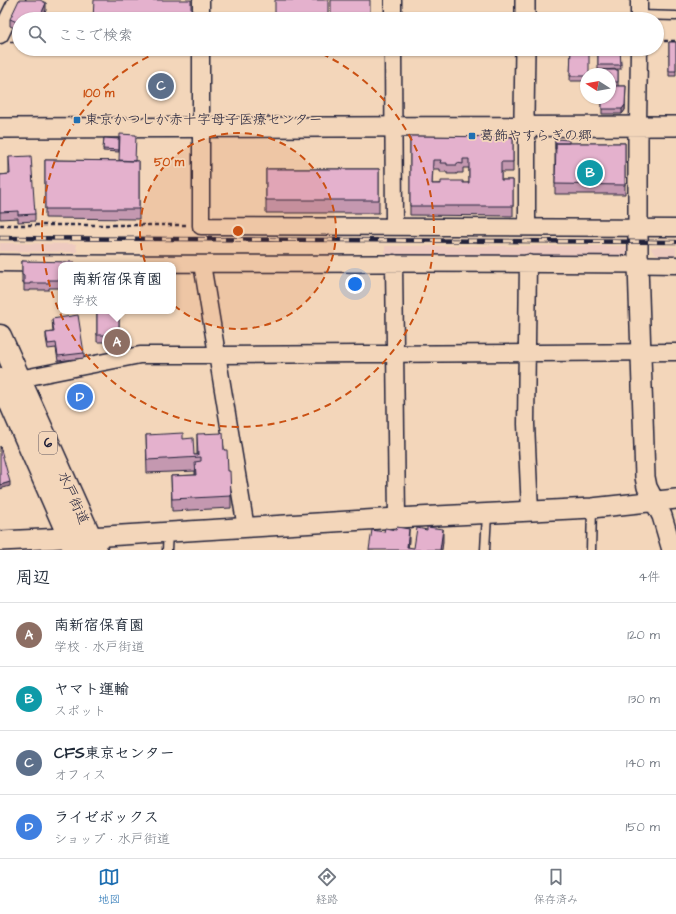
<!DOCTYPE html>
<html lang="ja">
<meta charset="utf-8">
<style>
:root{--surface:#fff;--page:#f2f2f3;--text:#1f2937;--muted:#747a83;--line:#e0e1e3;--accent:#1f6fb2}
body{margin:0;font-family:"Architects Daughter","Klee One",sans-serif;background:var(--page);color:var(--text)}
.compass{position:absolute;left:580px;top:68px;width:36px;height:36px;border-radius:50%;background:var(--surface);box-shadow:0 1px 3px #0004;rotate:281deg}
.you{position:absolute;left:355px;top:284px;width:14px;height:14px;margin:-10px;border:3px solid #fff;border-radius:50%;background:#1a73e8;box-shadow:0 0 0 6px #1a73e833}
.badge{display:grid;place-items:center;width:26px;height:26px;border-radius:50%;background:var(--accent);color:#fff;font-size:13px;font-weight:700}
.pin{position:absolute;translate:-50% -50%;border:2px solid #fff;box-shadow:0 1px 4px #0006}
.popup{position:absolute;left:58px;top:262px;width:118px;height:52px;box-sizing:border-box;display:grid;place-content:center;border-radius:8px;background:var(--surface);filter:drop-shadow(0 1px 3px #0005);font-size:13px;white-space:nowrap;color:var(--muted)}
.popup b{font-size:15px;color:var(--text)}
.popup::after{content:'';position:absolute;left:50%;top:100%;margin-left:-8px;border:8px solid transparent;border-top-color:var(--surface)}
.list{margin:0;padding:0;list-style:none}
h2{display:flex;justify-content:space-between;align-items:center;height:52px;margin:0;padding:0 16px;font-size:17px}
h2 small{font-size:13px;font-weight:400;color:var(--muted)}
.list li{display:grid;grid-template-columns:26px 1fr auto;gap:12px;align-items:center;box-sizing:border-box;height:64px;padding:0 16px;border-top:1px solid var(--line)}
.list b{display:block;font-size:15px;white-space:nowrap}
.list p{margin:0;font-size:13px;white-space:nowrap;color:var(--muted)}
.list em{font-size:13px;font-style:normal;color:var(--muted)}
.icon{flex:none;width:22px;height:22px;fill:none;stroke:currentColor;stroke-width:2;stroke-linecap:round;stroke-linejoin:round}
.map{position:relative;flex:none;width:676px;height:550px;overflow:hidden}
.search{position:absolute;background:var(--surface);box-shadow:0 1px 3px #0004;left:12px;right:12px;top:12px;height:44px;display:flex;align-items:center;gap:10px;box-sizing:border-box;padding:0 14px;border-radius:22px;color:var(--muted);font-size:15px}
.sheet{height:308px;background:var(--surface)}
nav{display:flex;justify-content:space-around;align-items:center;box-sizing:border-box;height:56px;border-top:1px solid var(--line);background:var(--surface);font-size:11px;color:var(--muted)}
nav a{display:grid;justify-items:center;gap:2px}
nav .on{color:var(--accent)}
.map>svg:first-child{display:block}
.built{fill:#eecbc0}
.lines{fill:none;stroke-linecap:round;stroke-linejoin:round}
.service-casing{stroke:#22223b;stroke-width:11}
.minor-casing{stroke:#22223b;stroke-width:19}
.tertiary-casing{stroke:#22223b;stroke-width:22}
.trunk-casing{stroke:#22223b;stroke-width:25}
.path{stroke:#22223b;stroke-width:2.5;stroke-dasharray:4 3;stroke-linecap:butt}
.service{stroke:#f3d6ba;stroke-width:8}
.minor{stroke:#f3d6ba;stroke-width:16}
.tertiary{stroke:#f3d6ba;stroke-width:19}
.trunk{stroke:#f3d6ba;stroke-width:22}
.rail-casing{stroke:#22223b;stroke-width:4.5}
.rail{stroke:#f3d6ba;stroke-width:3;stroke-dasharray:9;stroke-linecap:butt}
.wall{fill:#c498b0;stroke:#22223b;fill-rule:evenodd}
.shaded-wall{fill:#a07c90;stroke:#22223b}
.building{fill:#e4b1cd;stroke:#22223b;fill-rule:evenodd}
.ring{fill:none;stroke:#ca5113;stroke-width:2;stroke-dasharray:7 5}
.poi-dot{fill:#1f6fb2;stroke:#f3d6ba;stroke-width:1.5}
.labels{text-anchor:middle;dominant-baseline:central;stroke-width:3.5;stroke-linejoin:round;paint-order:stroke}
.shield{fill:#f3d6ba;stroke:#615861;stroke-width:1}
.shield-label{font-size:13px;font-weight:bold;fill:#22223b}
.poi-label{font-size:14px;fill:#22223b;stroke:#f3d6ba;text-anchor:start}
.street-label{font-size:14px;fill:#22223b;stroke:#f3d6ba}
.centre{fill:#ca5113;stroke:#f3d6ba;stroke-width:2}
.ring-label{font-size:12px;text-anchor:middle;font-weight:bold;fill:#ca5113;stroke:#f3d6ba;stroke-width:3.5;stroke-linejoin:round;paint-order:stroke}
</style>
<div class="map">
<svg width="676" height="550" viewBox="0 0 676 550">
<rect width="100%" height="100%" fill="#f3d6ba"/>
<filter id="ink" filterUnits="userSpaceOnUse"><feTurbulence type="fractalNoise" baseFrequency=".025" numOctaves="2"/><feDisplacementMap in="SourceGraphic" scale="8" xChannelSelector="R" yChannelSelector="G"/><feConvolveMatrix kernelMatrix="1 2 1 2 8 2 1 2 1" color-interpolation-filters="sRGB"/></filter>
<g filter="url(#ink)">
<!-- built -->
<path class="built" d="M0 243 76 244 77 252 0 251Z
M385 246H628L627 259 385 257Z
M651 247H676V259H664L652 251Z"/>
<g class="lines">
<defs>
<path id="service" d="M639 15 676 16
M167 550 168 532
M485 550 487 514
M591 550 592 508"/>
<path id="minor" d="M201 0V19
M393 0V19
M639 19V0
M0 35 17 0
M201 49V226L676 228
M393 49 394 227
M525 126 527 137V227
M638 126 639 49
M0 263C225 265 451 262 676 265
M394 263 397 518
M528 263 526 424 530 511
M202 264 246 528
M19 379 140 355H218L676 352"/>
<path id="tertiary" d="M525 19V0
M525 49 524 115 525 126
M638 126V265L645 477 647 487 662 516 672 550
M0 128 676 126
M0 541 106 536 397 518 592 508 676 499"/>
<path id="trunk" d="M0 336 96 550
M0 379 75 550"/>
</defs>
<!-- service casing -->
<use href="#service" class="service-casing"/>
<!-- minor casing -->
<use href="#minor" class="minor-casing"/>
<!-- tertiary casing -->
<use href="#tertiary" class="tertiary-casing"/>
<!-- trunk casing -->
<use href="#trunk" class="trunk-casing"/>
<!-- path -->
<path class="path" d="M657 41H676
M10 42H19
M0 225H188"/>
<!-- service -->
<use href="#service" class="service"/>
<!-- minor -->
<use href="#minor" class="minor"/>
<!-- tertiary -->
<use href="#tertiary" class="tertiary"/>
<!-- trunk -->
<use href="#trunk" class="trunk"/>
<defs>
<path id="rail" d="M0 238 676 242"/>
</defs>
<!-- rail casing -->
<use href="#rail" class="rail-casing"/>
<!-- rail -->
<use href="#rail" class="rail"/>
</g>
<!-- wall -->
<path class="wall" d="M46 10 42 19H19V30L10 26V19Z
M669 42H676V76H669Z
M571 49 586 74V81H570Z
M598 49H620L621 69 598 70Z
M618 70V86H626L625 110 622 114H602V98H610V74Z
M410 136 513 137V172H501V180H513V216L410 215ZM463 168H469V183L432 184 433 169H440V172H447V174H457V173H463Z
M104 138 119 139V152L103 151Z
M555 139 569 143H625V194H555Z
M9 157 35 214V221L18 222V218L0 219V175L9 174Z
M45 160 139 161V219L45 218Z
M266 169H379V213H266Z
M22 261 61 265V288H49V290H30V291H24V282H22Z
M97 311H119V342H97Z
M52 319 84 353V358L58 361 56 348 48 349 46 338V333L53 332Z
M197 434 224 450 231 496V508L172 511 171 476 195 475V471L147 473 146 435 183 439 194 455H197Z"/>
<!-- shaded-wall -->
<path class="shaded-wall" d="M46 3V10L42 19H39Z
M625 105V110L622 114V109Z
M10 482V486L0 489V485Z
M409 529V541L408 550 407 547Z
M443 529V542L442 550H440Z"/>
<!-- building -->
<path class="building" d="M19 0H40L46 3 39 19H19V23L10 19Z
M94 0H191V19H93Z
M275 0H328V19H275Z
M331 0H370V19H331Z
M669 42H676V71H669Z
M571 49H589V74H586V76H570Z
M598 49H620L621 65H598Z
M598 70H618V82H610V74H598Z
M610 86H626L625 105 622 109H602V98H610Z
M120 134 136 135 135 161 119 160Z
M410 136 513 137V162H501V180H513V206H410ZM463 159H469V183H463V181H441V184H432L433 160H441L440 163H447V165H457V163L463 164Z
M104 138 119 139V150L103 149Z
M555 139 569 140V143H556V149H555Z
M556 143H625V185L555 184Z
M31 156 35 214 18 215V211L0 212V175L10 174 9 157Z
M45 160 139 161V209H45Z
M266 169H379V200H266Z
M22 261 74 262V265H61V280H49V283H30V284H24V275H22Z
M97 311H119V335H97Z
M78 315 84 353 58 356 56 343 48 344 46 333 54 332 52 319Z
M183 433V439L193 438 194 455H198L197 434 223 433 224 450H227L228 471H230L231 496 172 499 171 476 196 475 195 462 201 461V457L147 460 146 435Z
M0 446 10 482 0 485Z
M397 527 409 529 407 547 414 548 417 528 427 530V527L443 529 440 550H369L372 530 384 532 385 528 396 530Z"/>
</g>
<!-- distance rings -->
<circle cx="238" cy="231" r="98" fill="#ca5113" fill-opacity=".12"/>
<g class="ring">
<circle cx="238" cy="231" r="98"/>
<path d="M311 49A196 196 0 1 1 165 49"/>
</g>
<!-- markers -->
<g class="poi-dot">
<rect x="73" y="116" width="8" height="8" rx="2"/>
<rect x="468" y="132" width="8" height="8" rx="2"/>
</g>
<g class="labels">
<!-- shield labels -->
<rect class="shield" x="39" y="432" width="18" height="22" rx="3"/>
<g class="shield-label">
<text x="48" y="443">6</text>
</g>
<!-- poi labels -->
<g class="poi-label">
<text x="85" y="120">東京かつしか赤十字母子医療センター</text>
<text x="480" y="136">葛飾やすらぎの郷</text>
</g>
<!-- street labels -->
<g class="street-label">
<text transform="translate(73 498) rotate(66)">水戸街道</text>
</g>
</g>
<circle cx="238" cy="231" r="6" class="centre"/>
<g class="ring-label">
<text x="99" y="97">100 m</text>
<text x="169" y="166">50 m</text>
</g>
</svg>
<svg class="compass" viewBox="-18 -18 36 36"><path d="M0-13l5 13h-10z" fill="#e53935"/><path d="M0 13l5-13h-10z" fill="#747a83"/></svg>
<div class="you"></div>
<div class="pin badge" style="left:117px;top:342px;background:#8d6e63">A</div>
<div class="popup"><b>南新宿保育園</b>学校</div>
<div class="pin badge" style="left:590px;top:173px;background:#0f9aa8">B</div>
<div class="pin badge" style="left:161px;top:86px;background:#5c6f8a">C</div>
<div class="pin badge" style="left:80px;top:397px;background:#3f7fe0">D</div>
<div class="search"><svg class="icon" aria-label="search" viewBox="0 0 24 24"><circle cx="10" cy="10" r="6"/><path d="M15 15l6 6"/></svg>ここで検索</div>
</div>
<section class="sheet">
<h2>周辺<small>4件</small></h2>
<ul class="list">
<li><span class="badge" style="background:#8d6e63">A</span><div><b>南新宿保育園</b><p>学校 · 水戸街道</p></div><em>120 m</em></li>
<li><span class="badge" style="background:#0f9aa8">B</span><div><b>ヤマト運輸</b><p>スポット</p></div><em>130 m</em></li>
<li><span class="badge" style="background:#5c6f8a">C</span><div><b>CFS東京センター</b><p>オフィス</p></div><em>140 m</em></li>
<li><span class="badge" style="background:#3f7fe0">D</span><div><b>ライゼボックス</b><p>ショップ · 水戸街道</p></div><em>150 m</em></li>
</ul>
</section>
<nav>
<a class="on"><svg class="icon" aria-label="map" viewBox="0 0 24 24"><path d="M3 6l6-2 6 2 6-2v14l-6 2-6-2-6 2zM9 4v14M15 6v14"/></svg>地図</a>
<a><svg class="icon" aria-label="directions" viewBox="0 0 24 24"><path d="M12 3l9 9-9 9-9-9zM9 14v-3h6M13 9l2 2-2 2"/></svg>経路</a>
<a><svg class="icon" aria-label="saved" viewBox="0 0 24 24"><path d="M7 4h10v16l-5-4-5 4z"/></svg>保存済み</a>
</nav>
